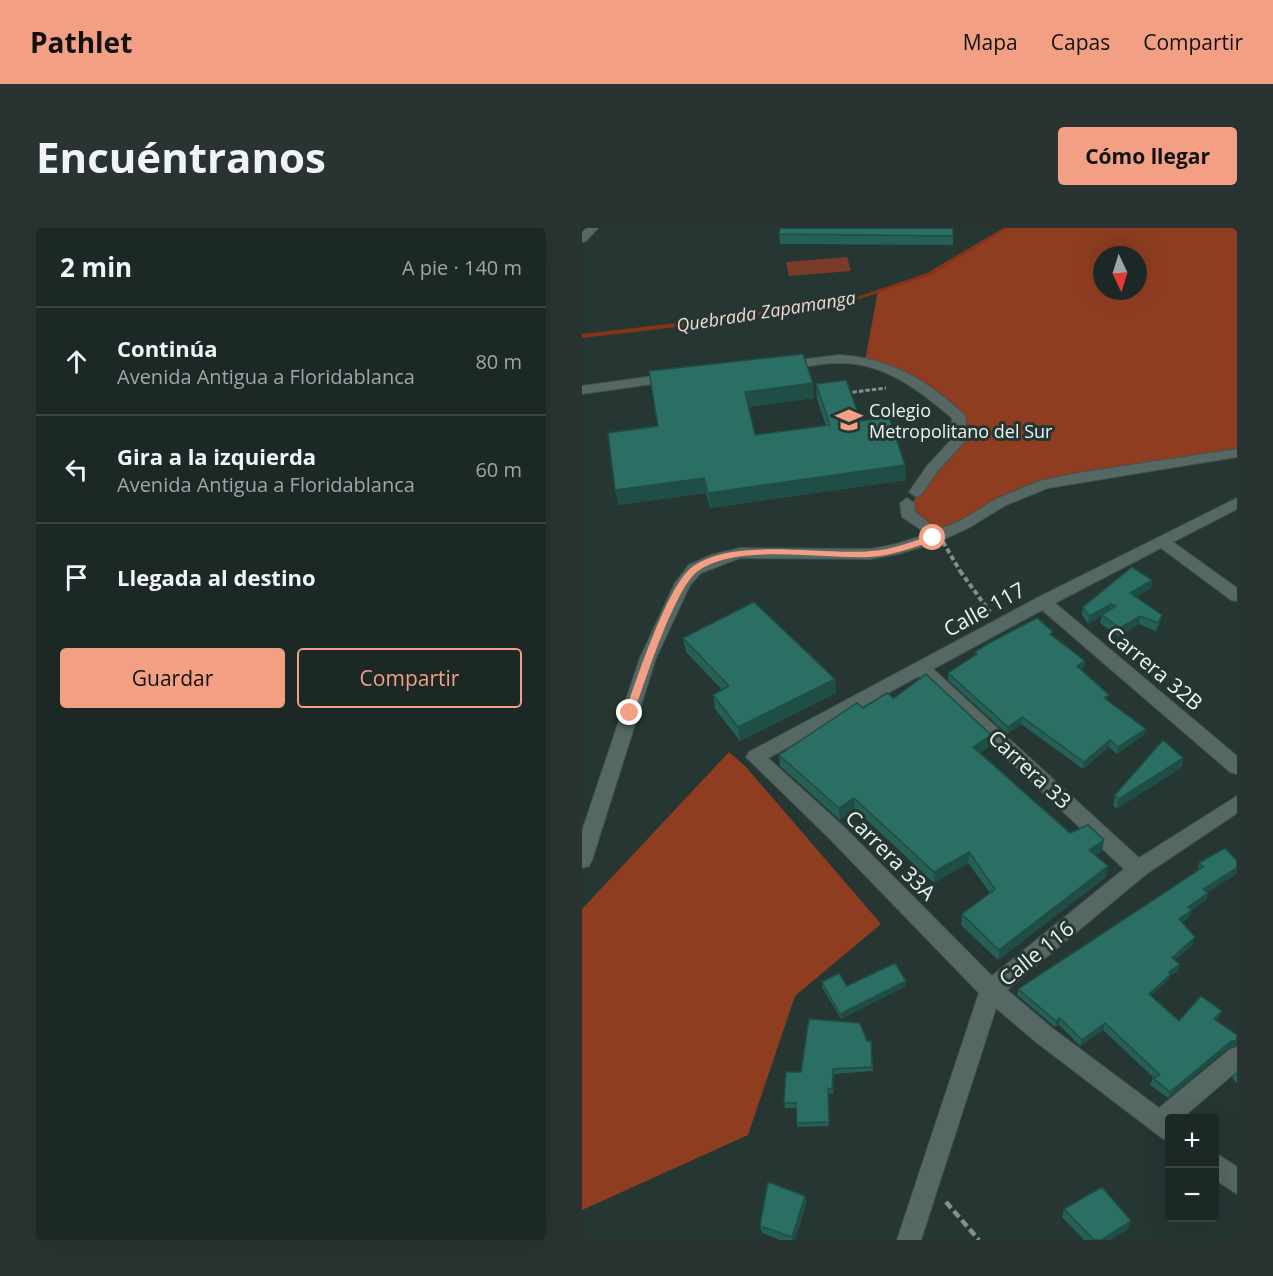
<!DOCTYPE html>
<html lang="es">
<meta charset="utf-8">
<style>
:root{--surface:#1c2826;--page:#293432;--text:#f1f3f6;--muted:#a0a6a7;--line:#3a4443;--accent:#f39f84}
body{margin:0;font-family:"Open Sans",sans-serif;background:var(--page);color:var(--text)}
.controls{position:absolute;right:18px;bottom:18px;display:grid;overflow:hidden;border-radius:6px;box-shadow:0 6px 24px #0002}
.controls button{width:54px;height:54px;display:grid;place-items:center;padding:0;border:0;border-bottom:2px solid var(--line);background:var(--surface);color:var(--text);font:30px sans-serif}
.compass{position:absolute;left:511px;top:18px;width:54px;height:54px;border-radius:50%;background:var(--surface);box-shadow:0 6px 24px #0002;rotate:176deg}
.stop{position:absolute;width:18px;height:18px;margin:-14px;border:4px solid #f39f84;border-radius:50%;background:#fff}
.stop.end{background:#f39f84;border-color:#fff;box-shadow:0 2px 6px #0008}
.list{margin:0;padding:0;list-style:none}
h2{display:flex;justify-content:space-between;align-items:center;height:78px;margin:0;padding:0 24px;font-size:26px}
h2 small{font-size:20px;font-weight:400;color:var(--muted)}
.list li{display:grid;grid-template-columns:39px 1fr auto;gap:18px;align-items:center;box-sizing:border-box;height:108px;padding:0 24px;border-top:2px solid var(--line)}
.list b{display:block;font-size:22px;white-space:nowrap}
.list p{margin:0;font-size:20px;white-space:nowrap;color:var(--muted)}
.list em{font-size:20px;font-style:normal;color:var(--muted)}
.actions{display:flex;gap:12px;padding:18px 24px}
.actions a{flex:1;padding:14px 0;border:2px solid var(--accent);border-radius:6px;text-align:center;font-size:21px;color:var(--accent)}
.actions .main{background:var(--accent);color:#111}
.icon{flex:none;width:33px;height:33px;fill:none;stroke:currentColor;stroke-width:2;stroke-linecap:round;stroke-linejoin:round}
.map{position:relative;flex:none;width:655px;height:1012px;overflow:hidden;border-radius:6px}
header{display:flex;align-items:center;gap:36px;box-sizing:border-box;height:84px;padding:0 30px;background:var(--accent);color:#111}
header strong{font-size:28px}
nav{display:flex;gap:33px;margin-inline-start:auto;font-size:21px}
.intro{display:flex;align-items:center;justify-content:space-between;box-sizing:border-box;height:144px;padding:0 36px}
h1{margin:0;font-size:42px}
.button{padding:15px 27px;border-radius:6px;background:var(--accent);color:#111;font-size:21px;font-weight:700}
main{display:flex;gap:36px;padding:0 36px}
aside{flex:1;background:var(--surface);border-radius:6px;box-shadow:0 6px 24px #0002}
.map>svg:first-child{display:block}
.green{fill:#7a3c28}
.forest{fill:#8e3d21;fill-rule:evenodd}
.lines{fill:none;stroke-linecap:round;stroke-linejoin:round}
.stream{fill:#853419;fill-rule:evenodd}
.minor-casing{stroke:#43514f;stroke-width:2}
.path-far2{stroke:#83908d;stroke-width:3;stroke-dasharray:4.5 2;stroke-linecap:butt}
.path-far1{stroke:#83908d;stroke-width:4;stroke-dasharray:5 3;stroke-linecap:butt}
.path{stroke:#83908d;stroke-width:4.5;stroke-dasharray:8 4;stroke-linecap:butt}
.minor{fill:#566864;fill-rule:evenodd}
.path-bridge{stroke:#83908d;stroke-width:4;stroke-dasharray:5 3;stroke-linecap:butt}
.wall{fill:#255f56}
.shaded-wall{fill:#1e4e46}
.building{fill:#2b6f64;stroke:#1e4e46;stroke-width:1.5}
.route{fill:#f39f84}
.labels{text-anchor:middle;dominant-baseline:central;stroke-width:6;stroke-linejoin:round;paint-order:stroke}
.far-water-label{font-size:18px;font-style:italic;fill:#f2d9d1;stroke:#263633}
.far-poi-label{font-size:18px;fill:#eaf4f2;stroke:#263633;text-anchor:start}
.street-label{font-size:21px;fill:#eaf4f2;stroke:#263633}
</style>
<header>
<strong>Pathlet</strong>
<nav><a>Mapa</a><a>Capas</a><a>Compartir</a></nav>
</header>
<div class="intro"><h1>Encuéntranos</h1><a class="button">Cómo llegar</a></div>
<main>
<aside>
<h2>2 min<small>A pie · 140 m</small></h2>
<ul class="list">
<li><svg class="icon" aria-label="ahead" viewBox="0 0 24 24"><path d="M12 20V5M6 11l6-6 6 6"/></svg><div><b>Continúa</b><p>Avenida Antigua a Floridablanca</p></div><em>80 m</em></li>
<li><svg class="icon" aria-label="left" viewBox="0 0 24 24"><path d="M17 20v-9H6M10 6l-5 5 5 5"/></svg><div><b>Gira a la izquierda</b><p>Avenida Antigua a Floridablanca</p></div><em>60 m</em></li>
<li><svg class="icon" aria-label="arrive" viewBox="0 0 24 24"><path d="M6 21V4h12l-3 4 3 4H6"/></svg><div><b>Llegada al destino</b></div></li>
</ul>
<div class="actions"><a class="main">Guardar</a><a>Compartir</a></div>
</aside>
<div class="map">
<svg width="655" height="1012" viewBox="0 0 655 1012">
<rect width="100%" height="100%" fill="#263633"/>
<!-- green -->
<path class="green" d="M265 29 269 43 207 48 204 34Z"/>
<!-- forest -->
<path class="forest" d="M424 0H655V225L462 256 351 310 325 286 336 264 376 213 377 189 320 145 283 133 296 63 347 46ZM520 27H556V63H520Z
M147 524 164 539 299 696 213 768 166 907 0 982V681Z"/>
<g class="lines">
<!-- stream -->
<path class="stream" d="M421 0H426L349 47 278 71 130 95 0 110V106L130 91 275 69 345 45Z"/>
<defs>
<path id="minor" d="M4 0H16L4 13 0 14V4Z
M257 127C296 129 329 143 359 167 368 174 377 181 384 189L383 213 355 244 339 267 334 269 327 264 345 238 369 212 370 190C337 162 302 134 256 135 238 135 219 140 201 142L194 138 201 134Z
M93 145 98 146 100 149 98 152 0 166V158Z
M655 221V229L466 260 424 277 388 299 356 314 316 326 289 331 158 330 119 345 108 357 74 430 10 632 7 638 0 640V603L58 430 93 355 107 337 129 327 158 320 289 321 314 316 346 306 378 293 414 271 457 253 495 245Z
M325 270 332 275 333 284 351 298 348 301H338L320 289 318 275Z
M655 270V281L591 314 655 360V373L649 372 579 320 473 375 655 528V546L648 544 460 382 351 441 557 630 655 568V585L563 647 425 762 470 800 577 880 647 822 655 819V843L600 890H588V913L580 910 454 814 414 780 339 1012H315L397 765 248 611 164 529 167 524 455 370ZM337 448 542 641 410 748 262 599 186 530Z
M632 924 655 939V966L632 951Z"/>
</defs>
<!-- minor casing -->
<use href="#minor" class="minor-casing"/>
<!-- path-far2 -->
<path class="path-far2" d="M264 165 304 160"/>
<!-- path-far1 -->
<path class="path-far1" d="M378 343 408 384"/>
<!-- path -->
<path class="path" d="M364 974 397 1012"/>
<!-- minor -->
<use href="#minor" class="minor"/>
<!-- path-bridge -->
<path class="path-bridge" d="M353 300 378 343"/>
</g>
<!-- wall -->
<path class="wall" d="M197 6 371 8V17L198 16Z
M67 143 232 170 166 179 173 207 244 198 235 171 234 156 279 193 324 252 128 280 124 265 36 277 76 198Z
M570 352 569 360 553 369 578 395 574 403 557 396 537 409 518 395 520 388 506 396 500 387 501 379Z
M471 408 503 433 502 440 499 442 526 472 562 507 535 526 527 519 501 541 439 496 425 506 366 452V445L393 428V424Z
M101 410 253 451 254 465 158 513 133 481 131 467 140 462 104 424Z
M312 470 409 507 408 518 398 525 488 605 522 612 520 623 513 627 524 649 416 732 379 697 380 686 408 665 386 635 352 655 273 581 258 592 198 538 197 527 281 480Z
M601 530 599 540 534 581 531 577 533 567Z
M643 620 625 664 626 665 624 672 609 682 607 689 600 694 613 709 611 716 593 732 596 743 588 748 586 752 569 768 597 793 640 783 637 789 634 793 655 807V818L646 820 586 870 568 857 571 850H572L521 802 498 818 477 797 473 799 435 767 436 761 588 661 616 643 617 635Z
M240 754 265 758H324L259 791 240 759Z
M285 813H289L291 843 252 846 251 866 246 865 247 898 215 899V880H203L202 875Z
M655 842V855L650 850Z
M223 968 224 976 213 1012H198L180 1005 178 998Z
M482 981 549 993 546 1001 528 1012H502L480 989Z"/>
<!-- shaded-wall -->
<path class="shaded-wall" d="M231 155 232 170 165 179 163 164Z
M323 237 324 252 128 280 126 265Z
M122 250 124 265 36 277 33 262Z
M570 352 569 360 546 373 548 365Z
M529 376 527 384 506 396 507 388Z
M580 387 578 395 574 403 576 395Z
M558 388 557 396 537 409 538 400Z
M503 433 502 440 494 445 495 438Z
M253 451 254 465 158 513 156 499Z
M440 489 439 496 425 506 426 499Z
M564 501 562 507 535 526 536 519Z
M409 507 408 518 391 531V519Z
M528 512 527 519 501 541 502 534Z
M601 530 599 540 534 581 537 571Z
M272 570 273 581 258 592 257 580Z
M522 612 520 623 505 633 507 622Z
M387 624 386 635 352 655V644Z
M526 638 524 649 416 732 417 722Z
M655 640V646L619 668 621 661Z
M626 665 624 672 604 686 606 679Z
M610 682 607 689 594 698 597 691Z
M613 709 611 716 588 736 590 730Z
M598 736 596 743 588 748 586 752 565 772 567 766 587 744Z
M324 753V758L259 791 258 786Z
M640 783 637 789 630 798 632 791Z
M478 790 477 797 473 799 474 793Z
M523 795 521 802 498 818 500 812Z
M655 812V818L646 820 586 870 588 864 648 814Z
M223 968 224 976 213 1012H210V1009Z
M549 993 546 1001 528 1012H519Z"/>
<!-- building -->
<path class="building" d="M198 0H371V8L197 6Z
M221 126 231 155 163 164 173 207 248 197 234 156 264 152 279 193 307 189 323 237 126 265 122 250 33 262 26 205 76 198 67 143Z
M550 339 570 352 548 365 580 387 576 395 558 388 538 400 520 387 534 378 529 376 507 388 501 379Z
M172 374 253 451 156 499 131 467 147 458 101 410Z
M455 390 471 404 468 406 503 433 495 438 527 467 522 470 564 501 536 519 528 512 502 534 440 489 426 499 366 445 395 426 393 424 409 414Z
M344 446 409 507 391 519 488 605 506 597 522 612 507 622 526 638 417 722 380 686 413 661 387 624 352 644 272 570 257 580 197 527 275 475 281 480 305 465 312 470Z
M581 512 601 530 537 571 533 567Z
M643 620 655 633V640L621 661 626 665 606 679 610 682 597 691 613 709 590 730 598 736 587 744 589 746 567 766 597 793 619 768 640 783 632 791 655 807V812L648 814 588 864 571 850 578 847 523 795 500 812 478 790 474 793 436 761 588 661 621 639 617 635Z
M313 735 324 753 258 786 240 754 257 745 265 758Z
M227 791 278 795 285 813H289L290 839 251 841 250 862 246 860 247 894 215 895 214 875H202L204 844H219Z
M186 954 223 968 210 1009 178 998Z
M520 959 549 993 519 1012H512L482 981Z"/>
<!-- route -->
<path class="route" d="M351 307 354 308V312C332 319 310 328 287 329 240 331 154 315 116 343 93 359 62 456 52 485L51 487H44L43 485C54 453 85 359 109 340 149 308 239 328 289 323 311 322 330 313 351 307Z"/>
<!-- icons -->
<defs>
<symbol id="school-bare" viewBox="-9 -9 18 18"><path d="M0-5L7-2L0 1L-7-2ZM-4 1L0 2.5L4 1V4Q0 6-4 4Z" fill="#f39f84" stroke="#263633" stroke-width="2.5" paint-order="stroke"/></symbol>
</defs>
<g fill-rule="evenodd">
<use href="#school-bare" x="248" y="173" width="38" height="38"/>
</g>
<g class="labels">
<!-- far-water labels -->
<g class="far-water-label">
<text transform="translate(184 83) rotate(-9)">Quebrada Zapamanga</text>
</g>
<!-- far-poi labels -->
<g class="far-poi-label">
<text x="287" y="182">Colegio<tspan x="287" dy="21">Metropolitano del Sur</tspan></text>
</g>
<!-- street labels -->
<g class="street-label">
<text transform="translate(402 381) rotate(-29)">Calle 117</text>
<text transform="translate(573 440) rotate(40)">Carrera 32B</text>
<text transform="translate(448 541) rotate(43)">Carrera 33</text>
<text transform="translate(309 627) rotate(45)">Carrera 33A</text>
<text transform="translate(454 725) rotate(-39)">Calle 116</text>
</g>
</g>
</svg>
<div class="controls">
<button>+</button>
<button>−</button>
</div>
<svg class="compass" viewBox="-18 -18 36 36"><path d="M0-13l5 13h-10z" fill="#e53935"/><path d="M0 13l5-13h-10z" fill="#a0a6a7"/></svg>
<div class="stop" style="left:351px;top:310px"></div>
<div class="stop end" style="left:48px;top:485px"></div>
</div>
</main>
